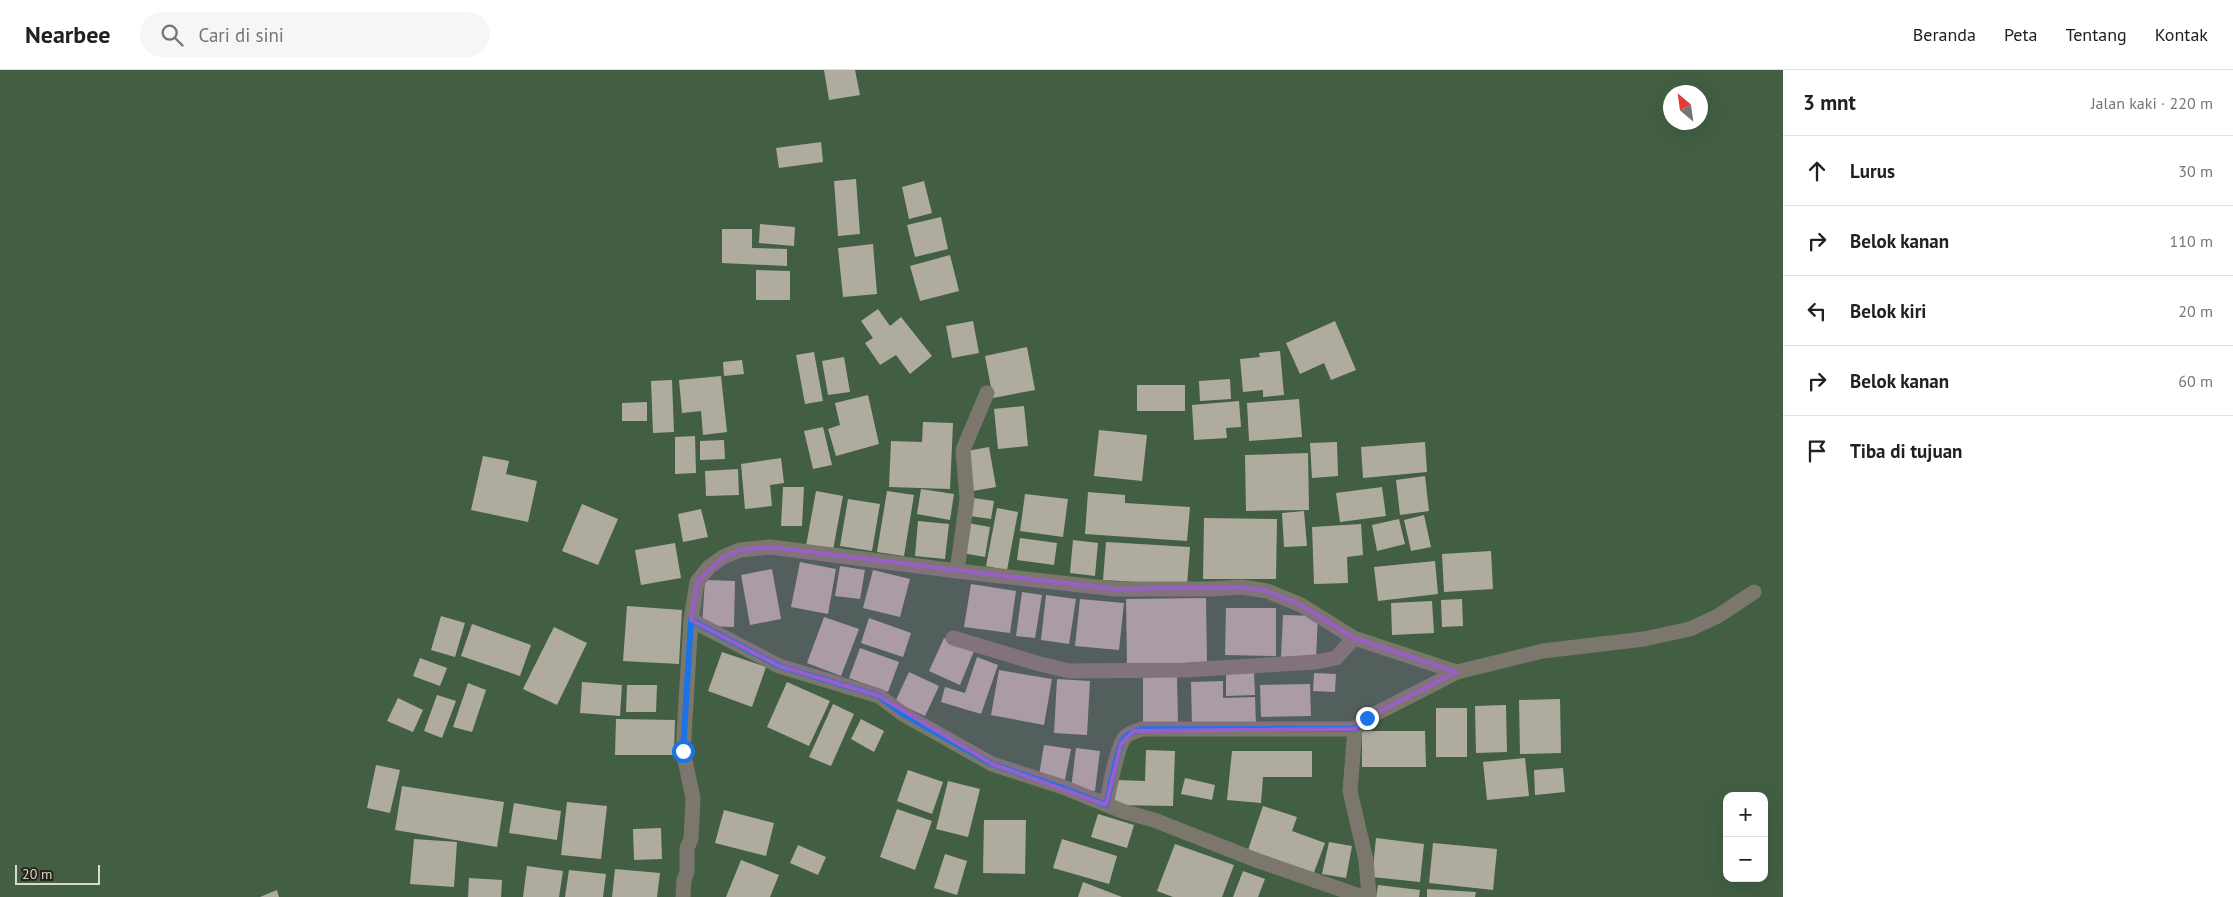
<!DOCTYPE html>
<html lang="id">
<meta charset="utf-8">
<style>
:root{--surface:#fff;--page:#f6f6f6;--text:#202124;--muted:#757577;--line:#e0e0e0}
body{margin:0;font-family:"PT Sans",sans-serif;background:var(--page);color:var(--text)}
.controls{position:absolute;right:15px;bottom:15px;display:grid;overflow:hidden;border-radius:10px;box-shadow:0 5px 20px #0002}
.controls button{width:45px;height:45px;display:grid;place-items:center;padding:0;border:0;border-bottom:1px solid var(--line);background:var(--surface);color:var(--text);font:25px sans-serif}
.compass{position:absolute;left:1663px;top:15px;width:45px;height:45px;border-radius:50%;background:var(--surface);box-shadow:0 5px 20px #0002;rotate:331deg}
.scale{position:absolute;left:15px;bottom:12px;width:85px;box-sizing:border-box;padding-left:5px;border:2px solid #dbd8d2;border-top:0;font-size:14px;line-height:18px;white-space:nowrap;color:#dbd8d2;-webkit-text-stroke:4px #27231a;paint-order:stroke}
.stop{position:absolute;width:15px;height:15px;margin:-11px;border:4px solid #1a73e8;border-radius:50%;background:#fff}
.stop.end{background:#1a73e8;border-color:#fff;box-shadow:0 1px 5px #0008}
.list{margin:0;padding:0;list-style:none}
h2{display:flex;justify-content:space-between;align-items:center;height:65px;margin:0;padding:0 20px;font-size:21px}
h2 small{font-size:16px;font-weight:400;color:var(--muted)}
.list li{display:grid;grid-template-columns:32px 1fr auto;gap:15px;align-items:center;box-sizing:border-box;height:70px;padding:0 20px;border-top:1px solid var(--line)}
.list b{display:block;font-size:19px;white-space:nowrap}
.list em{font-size:16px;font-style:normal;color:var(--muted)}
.icon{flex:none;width:28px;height:28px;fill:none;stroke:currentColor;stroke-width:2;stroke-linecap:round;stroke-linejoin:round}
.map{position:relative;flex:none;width:1783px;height:827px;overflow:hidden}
header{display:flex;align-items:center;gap:30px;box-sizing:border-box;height:70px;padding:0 25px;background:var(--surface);border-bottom:1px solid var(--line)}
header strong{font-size:24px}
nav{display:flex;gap:28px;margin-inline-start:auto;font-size:18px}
.search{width:350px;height:45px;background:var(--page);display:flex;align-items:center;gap:12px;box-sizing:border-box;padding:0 18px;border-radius:28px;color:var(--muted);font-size:19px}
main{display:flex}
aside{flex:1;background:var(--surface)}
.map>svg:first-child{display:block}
.forest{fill:#425f44;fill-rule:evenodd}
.building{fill:#b0ab9f}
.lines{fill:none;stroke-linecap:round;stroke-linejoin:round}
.minor{stroke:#7c776c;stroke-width:15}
.route{stroke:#1a73e8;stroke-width:6}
.marked{fill:#9860c5;fill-opacity:0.2;stroke:#9860c5;stroke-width:4;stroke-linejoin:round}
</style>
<header>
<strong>Nearbee</strong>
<div class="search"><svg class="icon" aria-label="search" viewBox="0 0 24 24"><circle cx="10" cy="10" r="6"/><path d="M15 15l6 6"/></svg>Cari di sini</div>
<nav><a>Beranda</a><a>Peta</a><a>Tentang</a><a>Kontak</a></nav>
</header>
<main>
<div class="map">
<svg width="1783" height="827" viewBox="0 0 1783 827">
<rect width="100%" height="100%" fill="#312d23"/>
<!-- forest -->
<path class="forest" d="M0 0H1783V827H0ZM1670 22H1700V52H1670ZM1727 726H1764V808H1727Z"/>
<!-- building -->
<path class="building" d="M824 0H855L860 25 829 30Z
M821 72 823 92 779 98 776 78Z
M856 109 860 164 838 166 834 111Z
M924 111 932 143 909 149 902 117Z
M941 147 948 179 915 187 907 155Z
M760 154 795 157 794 176 759 173Z
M722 159H752V178L787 179V196L722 193Z
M873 174 877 224 843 227 838 178Z
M950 185 959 221 920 231 910 196Z
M756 200 790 201V230H756Z
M878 239 890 256 901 247 932 286 910 304 896 285 880 295 865 273 873 268 861 251Z
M973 251 979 283 952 288 946 256Z
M1335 251 1356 300 1331 310 1324 293 1300 304 1286 273Z
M1027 277 1035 320 993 328 985 286Z
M1280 281 1284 325 1263 327V320L1243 322 1240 289 1260 287 1259 283Z
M814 282 823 331 805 334 796 285Z
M844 287 850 322 828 325 822 291Z
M742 290 744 304 724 306 723 292Z
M721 306 727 362 703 365 701 341 682 343 679 310Z
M1230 309 1231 329 1200 331 1199 311Z
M672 310 674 362 653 363 651 311Z
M1137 315H1185V341H1137Z
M868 325 879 374 836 386 828 359 840 355 835 333Z
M1299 329 1302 367 1249 371 1247 333Z
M1239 331 1241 357 1226 358 1227 368 1194 370 1192 335Z
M647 332V351H622V333Z
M1024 336 1028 376 998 379 994 339Z
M923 352 953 353 950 419 889 417 891 371 922 372Z
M823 357 832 395 813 399 804 361Z
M1099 360 1147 365 1142 411 1094 406Z
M695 366 696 403 675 404V367Z
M724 370 725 389 700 390V371Z
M1337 372 1338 406 1312 408 1310 373Z
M1425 372 1427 402 1363 408 1361 377Z
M989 377 996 417 973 421 967 381Z
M1308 383 1309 440 1246 441 1245 385Z
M483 386 509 391 506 404 537 411 528 452 471 440Z
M781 388 784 413 770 415 772 436 745 439 741 394Z
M738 399 739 425 706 426 705 401Z
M1425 406 1429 441 1400 445 1396 410Z
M783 417H804L802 456H781Z
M1382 417 1386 446 1340 452 1336 423Z
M921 419 954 424 950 450 917 444Z
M816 421 843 426 833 480 806 476Z
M887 421 914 425 904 486 877 482Z
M1088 422 1125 425V433L1190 437 1187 471 1085 464Z
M1025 424 1068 429 1063 467 1020 461Z
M973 428 994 431 991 449 970 446Z
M848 429 880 434 872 481 840 476Z
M582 434 618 449 598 495 562 481Z
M997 438 1018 442 1007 500 986 496Z
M701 439 708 467 683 472 678 444Z
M1304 441 1307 476 1284 477 1282 443Z
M1424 445 1431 477 1411 481 1404 450Z
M1204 448 1277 449 1276 509H1203Z
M1399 449 1405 474 1377 481 1372 455Z
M918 451 949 454 945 489 915 486Z
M968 453 990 457 985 487 962 483Z
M1361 454 1363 485 1347 487 1348 513 1314 514 1312 457Z
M1020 468 1057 473 1054 495 1017 490Z
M1073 470 1098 473 1095 506 1070 503Z
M1106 472 1190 477 1187 515 1103 510Z
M675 473 681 508 641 515 635 480Z
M1491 481 1493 519 1444 522 1442 484Z
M1435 491 1438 524 1378 531 1374 497Z
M800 492 836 499 828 544 791 537Z
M840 496 865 500 860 529 835 526Z
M772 499 781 549 750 555 741 505Z
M873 500 910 509 900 547 863 538Z
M705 510 735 511 734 557 702 556Z
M971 514 1016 521 1010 563 964 557Z
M1022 522 1042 525 1035 568 1016 566Z
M1046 525 1076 529 1069 574 1041 570Z
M1206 528 1207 595 1127 596 1126 529Z
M1080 529 1124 533 1119 580 1075 576Z
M1462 529 1463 556 1442 557 1441 530Z
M1432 531 1434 563 1392 565 1391 533Z
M627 536 682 540 679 594 623 591Z
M1226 538H1276V586L1225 585Z
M1283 545 1318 546 1316 589 1281 587Z
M441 546 465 553 455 587 431 580Z
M824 547 859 559 841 606 807 593Z
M869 548 911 563 903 587 861 573Z
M472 554 531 575 520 606 461 586Z
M554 557 587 573 557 635 523 619Z
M944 568 974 581 960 615 929 601Z
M860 578 899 592 888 622 849 608Z
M722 582 766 597 752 637 708 621Z
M977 587 998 595 981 644 941 632 945 617 965 623Z
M420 588 447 598 440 616 413 606Z
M999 600 1052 609 1044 655 991 645Z
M909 602 939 616 925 646 895 632Z
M1254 602 1255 625 1226 626V603Z
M1314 603 1336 604 1335 622 1313 621Z
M1143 605H1177L1178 652H1143Z
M1057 609 1090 611 1087 665 1054 663Z
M1223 611V628L1255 627 1256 655 1192 657 1191 612Z
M582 612 622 615 620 646 580 643Z
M787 612 830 631 809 676 767 657Z
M468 613 486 620 472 662 453 657Z
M1310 614 1311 646 1261 647 1260 615Z
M627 615H657L656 642H626Z
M437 625 456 631 442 668 424 661Z
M398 628 423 640 413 662 387 651Z
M1560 629 1561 683 1520 684 1519 630Z
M833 634 854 644 831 696 809 687Z
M1506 635 1507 682 1476 683 1475 636Z
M1436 638H1467V687H1436Z
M616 649 675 650 674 685H615Z
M861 649 884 661 874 682 851 669Z
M1362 661H1425L1426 697H1362Z
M1044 675 1071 679 1065 710 1039 705Z
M1076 678 1100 681 1095 721 1071 719Z
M1146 680 1175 681 1173 736 1114 735 1115 710 1145 711Z
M1232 681H1312V707H1263L1261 733 1227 730Z
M1525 688 1529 726 1487 730 1483 692Z
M376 695 400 700 390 743 367 738Z
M1563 698 1565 722 1535 725 1534 700Z
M908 700 943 712 932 744 897 731Z
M1185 708 1215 715 1212 730 1181 724Z
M948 711 980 719 968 767 936 759Z
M402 716 504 732 497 777 395 760Z
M567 732 607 736 601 789 561 785Z
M514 733 561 741 557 770 509 763Z
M1263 736 1297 747 1292 761 1325 773 1313 805 1248 780Z
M897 739 932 751 915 800 880 787Z
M724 740 774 753 766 786 715 773Z
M1098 744 1134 755 1127 778 1091 767Z
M984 750H1026L1025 804 983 803Z
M661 758 662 789 634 790 633 759Z
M1376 768 1424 774 1420 812 1372 807Z
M414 769 457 772 454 817 410 814Z
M1062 769 1117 786 1109 814 1053 798Z
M1329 772 1352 776 1346 808 1322 804Z
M1433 773 1497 779 1493 820 1429 813Z
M1175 774 1234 795 1222 827H1173L1157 821Z
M798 775 826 787 818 805 790 793Z
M945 784 967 791 957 825 934 818Z
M741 790 779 805 770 827H726Z
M527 796 563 801 559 827H523Z
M615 799 660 803 657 827H612Z
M569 800 606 804 603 827H565Z
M1243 801 1265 809 1258 827H1233Z
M469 808 502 810 501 827H468Z
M1083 812 1122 827H1078Z
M1378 815 1420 820 1419 827H1376Z
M1427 819 1476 822 1475 827H1427Z
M277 820 279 827H260Z"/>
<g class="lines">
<!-- minor -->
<path class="minor" d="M957 501 967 429 963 380 987 323
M691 550 779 596 879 626 903 644 992 694 1063 717 1122 741 1154 750 1256 790 1363 827
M953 568 1040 594 1069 601 1185 600 1316 592 1336 588 1354 568
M1106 735C1109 721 1117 676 1125 667 1129 663 1136 661 1142 659H1355
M683 827 684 810 687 802V778L691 769 693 728 683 681 691 550 697 512 709 497 723 487 740 480 770 477 957 501 1115 519H1211L1242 517 1267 521 1301 535 1354 568 1457 602
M1369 827 1366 790 1350 721 1355 659 1367 648 1457 602 1543 581 1644 569 1690 559 1718 546 1754 522"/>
</g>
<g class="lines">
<!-- route -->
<path class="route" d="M683 681 691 550 779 596 879 626 903 644 992 694 1063 718 1106 735C1110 721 1117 676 1125 667 1129 663 1136 661 1142 659H1355L1367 648"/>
</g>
<!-- marked area -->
<path class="marked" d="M770 477 1115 519 1242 517 1267 521 1301 535 1354 568 1457 602 1367 648 1355 659 1134 661 1121 674 1106 735 992 694 879 626 779 596 691 550 697 512 723 487 740 480Z"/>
</svg>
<div class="controls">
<button>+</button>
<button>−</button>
</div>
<svg class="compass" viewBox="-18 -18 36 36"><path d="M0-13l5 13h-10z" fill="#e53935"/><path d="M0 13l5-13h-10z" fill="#757577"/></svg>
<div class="scale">20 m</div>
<div class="stop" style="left:683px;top:681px"></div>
<div class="stop end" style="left:1367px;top:648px"></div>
</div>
<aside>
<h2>3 mnt<small>Jalan kaki · 220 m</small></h2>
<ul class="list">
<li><svg class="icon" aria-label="ahead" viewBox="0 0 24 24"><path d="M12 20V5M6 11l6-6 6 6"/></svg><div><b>Lurus</b></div><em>30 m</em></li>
<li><svg class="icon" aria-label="right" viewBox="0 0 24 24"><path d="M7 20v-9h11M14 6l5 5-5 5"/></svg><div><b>Belok kanan</b></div><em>110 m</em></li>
<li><svg class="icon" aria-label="left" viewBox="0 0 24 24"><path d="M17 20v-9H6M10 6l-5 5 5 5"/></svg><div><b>Belok kiri</b></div><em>20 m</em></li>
<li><svg class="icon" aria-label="right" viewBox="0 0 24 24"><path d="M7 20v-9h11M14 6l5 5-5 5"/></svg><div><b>Belok kanan</b></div><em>60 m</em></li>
<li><svg class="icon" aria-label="arrive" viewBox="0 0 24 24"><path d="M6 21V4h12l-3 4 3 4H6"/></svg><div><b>Tiba di tujuan</b></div></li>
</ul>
</aside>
</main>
